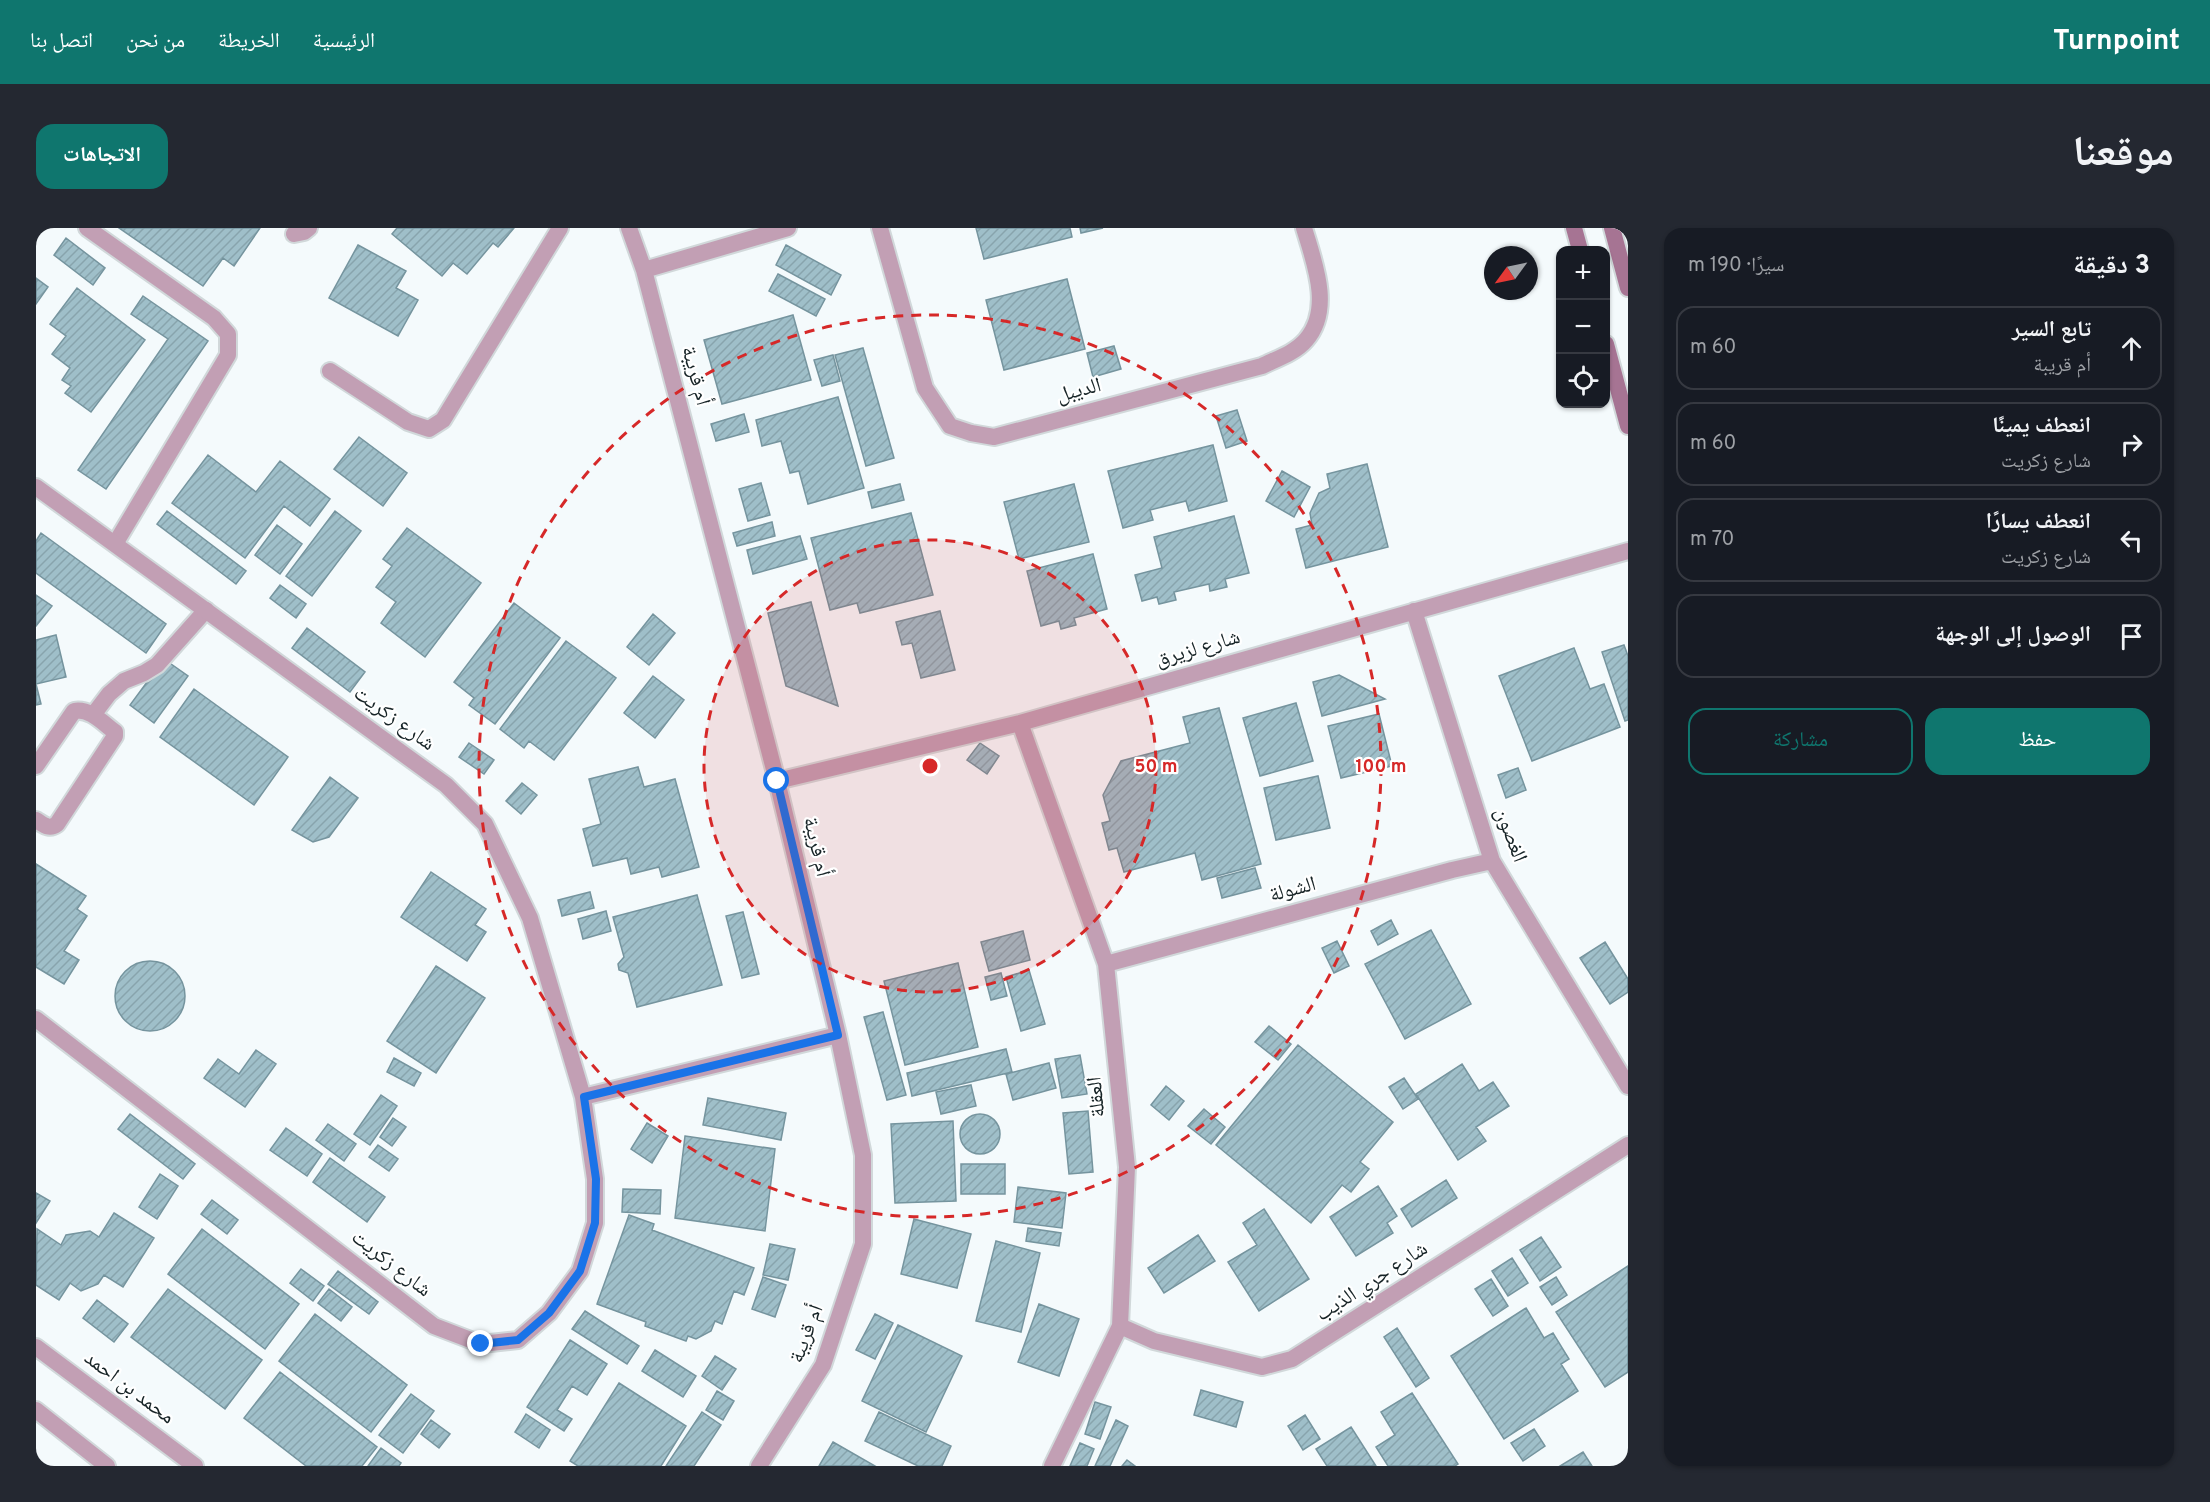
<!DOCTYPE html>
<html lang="ar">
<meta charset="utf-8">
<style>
:root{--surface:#171b24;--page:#242831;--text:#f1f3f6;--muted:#9ea1a6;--line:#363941;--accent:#0f766e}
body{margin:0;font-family:Overpass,"Noto Naskh Arabic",sans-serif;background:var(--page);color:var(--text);direction:rtl}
.controls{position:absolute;right:18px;top:18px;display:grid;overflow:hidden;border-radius:12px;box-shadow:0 2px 4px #0004}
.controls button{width:54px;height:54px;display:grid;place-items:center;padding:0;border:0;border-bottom:2px solid var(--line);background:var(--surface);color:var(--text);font:30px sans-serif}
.compass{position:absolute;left:1448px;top:18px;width:54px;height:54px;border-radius:50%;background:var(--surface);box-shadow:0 2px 4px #0004;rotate:237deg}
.stop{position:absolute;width:18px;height:18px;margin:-14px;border:4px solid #1a73e8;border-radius:50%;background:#fff}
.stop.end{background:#1a73e8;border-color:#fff;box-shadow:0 2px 6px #0008}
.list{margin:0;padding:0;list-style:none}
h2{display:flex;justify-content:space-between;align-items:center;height:78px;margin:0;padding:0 24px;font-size:26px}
h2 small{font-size:20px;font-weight:400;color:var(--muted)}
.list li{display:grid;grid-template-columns:39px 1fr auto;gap:18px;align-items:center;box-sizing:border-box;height:84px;margin:0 12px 12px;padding:0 12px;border:2px solid var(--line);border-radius:18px}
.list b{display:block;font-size:22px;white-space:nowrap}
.list p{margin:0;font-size:20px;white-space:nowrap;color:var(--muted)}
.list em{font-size:20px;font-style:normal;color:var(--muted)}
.actions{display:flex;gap:12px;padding:18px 24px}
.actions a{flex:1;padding:14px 0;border:2px solid var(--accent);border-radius:18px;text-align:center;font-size:21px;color:var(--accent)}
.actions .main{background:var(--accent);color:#fff}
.icon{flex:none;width:33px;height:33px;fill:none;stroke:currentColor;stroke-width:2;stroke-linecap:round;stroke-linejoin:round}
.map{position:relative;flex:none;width:1592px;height:1238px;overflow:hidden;direction:ltr;border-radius:18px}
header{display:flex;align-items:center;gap:36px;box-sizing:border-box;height:84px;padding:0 30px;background:var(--accent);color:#fff}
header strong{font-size:28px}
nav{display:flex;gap:33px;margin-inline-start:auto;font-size:21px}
.intro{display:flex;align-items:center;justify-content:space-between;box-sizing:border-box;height:144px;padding:0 36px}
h1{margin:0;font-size:42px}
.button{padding:15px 27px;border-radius:18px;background:var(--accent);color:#fff;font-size:21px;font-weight:700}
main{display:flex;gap:36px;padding:0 36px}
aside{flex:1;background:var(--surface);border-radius:18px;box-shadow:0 2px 4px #0004}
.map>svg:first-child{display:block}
.building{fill:url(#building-hatch);stroke:#75949e;stroke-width:1.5}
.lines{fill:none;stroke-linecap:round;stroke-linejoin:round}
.service-casing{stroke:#d1d8da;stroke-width:20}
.minor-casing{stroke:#d1d8da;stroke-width:20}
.tertiary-casing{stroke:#d1d8da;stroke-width:20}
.secondary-casing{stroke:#d1d8da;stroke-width:20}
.service{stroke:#c29fb4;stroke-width:16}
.minor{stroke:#c29fb4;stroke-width:16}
.tertiary{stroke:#c29fb4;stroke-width:16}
.secondary{stroke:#a67493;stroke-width:16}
.route{stroke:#1a73e8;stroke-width:8}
.ring{fill:none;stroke:#d62828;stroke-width:3;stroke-dasharray:10 8}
.labels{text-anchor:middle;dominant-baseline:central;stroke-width:4.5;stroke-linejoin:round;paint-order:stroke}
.street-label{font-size:21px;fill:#172427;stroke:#fff}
.centre{fill:#d62828;stroke:#fff;stroke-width:3}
.ring-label{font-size:18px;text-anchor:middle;font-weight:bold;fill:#d62828;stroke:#fff;stroke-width:4.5;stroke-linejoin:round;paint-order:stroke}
</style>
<header>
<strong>Turnpoint</strong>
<nav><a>الرئيسية</a><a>الخريطة</a><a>من نحن</a><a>اتصل بنا</a></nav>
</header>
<div class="intro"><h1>موقعنا</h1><a class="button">الاتجاهات</a></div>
<main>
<aside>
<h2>3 دقيقة<small>سيرًا · 190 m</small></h2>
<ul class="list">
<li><svg class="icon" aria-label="ahead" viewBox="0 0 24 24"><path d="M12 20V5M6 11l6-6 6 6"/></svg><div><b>تابع السير</b><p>أم قريبة</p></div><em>60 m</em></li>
<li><svg class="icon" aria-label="right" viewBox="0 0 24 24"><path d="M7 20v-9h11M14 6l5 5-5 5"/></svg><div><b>انعطف يمينًا</b><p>شارع زكريت</p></div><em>60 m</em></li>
<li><svg class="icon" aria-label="left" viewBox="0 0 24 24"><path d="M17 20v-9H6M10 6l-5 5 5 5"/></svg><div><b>انعطف يسارًا</b><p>شارع زكريت</p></div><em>70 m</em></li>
<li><svg class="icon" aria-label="arrive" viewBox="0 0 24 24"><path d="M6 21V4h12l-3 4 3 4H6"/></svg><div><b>الوصول إلى الوجهة</b></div></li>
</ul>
<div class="actions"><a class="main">حفظ</a><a>مشاركة</a></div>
</aside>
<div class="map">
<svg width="1592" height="1238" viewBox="0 0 1592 1238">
<defs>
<pattern id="building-hatch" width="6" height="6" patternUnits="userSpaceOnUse" patternTransform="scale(1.5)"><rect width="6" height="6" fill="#9fbfc9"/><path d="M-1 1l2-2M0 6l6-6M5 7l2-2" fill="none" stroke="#88a4ad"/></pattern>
</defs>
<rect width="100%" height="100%" fill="#f4fafc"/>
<!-- building -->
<path class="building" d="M83 0H224L198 38 187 30 167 58Z
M361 0H478L462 19 457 15 431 46 417 35 406 48 356 6Z
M940 0H1034L1036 9 948 31Z
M1044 0H1067L1045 5Z
M30 10 69 40 57 57 18 27Z
M322 17 370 43 360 60 382 72 362 108 293 70Z
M750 17 805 47 795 67 740 37Z
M742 46 789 71 780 88 733 63Z
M0 50 12 59 0 76Z
M1031 51 1049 121 968 142 950 72Z
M41 60 109 112 55 184 29 165 35 158 26 152 34 140 16 126 30 108 14 96Z
M107 68 172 113 70 261 42 242 132 111 95 86Z
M757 87 775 152 686 176 668 112Z
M1078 118 1085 141 1057 149 1051 125Z
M827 120 858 230 830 238 799 127Z
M797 127 804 153 786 158 778 132Z
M802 169 828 260 772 276 763 243 754 245 745 213 726 218 720 192Z
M1201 182 1211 213 1190 220 1180 188Z
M708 186 713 204 680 213 675 196Z
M323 209 371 245 347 278 298 241Z
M1177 217 1191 273 1153 283 1150 273 1114 282 1117 292 1087 300 1072 243Z
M172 227 220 264 244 233 294 271 274 298 248 278 209 330 136 275Z
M1331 236 1352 319 1270 340 1260 301 1276 297 1274 285 1283 265 1294 260 1291 246Z
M1246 243 1274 259 1258 289 1230 273Z
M725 255 734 287 712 293 703 261Z
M864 256 868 272 836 280 832 264Z
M1038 256 1053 314 983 331 968 274Z
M131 283 210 343 200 356 121 296Z
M299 283 325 303 276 368 250 348Z
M875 285 897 367 824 385 821 375 794 382 775 310Z
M1198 288 1213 345 1189 351 1191 359 1174 363 1173 356 1138 364 1140 372 1123 376 1121 369 1106 373 1099 347 1126 340 1118 309Z
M736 294 739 308 701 318 697 305Z
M241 297 266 316 244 346 219 327Z
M371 300 445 355 389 429 345 395 360 374 340 359 356 338 347 331Z
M5 305 130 396 110 425 0 345V313Z
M764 308 771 331 717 346 711 322Z
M1057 326 1071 381 1038 390 1040 397 1025 401 1023 393 1005 398 991 343Z
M244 357 270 376 260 390 234 370Z
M0 367 16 378 0 398Z
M775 374 802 478 750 458 732 385Z
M478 375 524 410 459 496 433 477 438 470 418 454Z
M904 383 919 442 885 450 876 415 866 417 860 394Z
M617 386 639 405 613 437 591 419Z
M271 400 329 444 314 464 256 420Z
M20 407 30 449 0 456V412Z
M530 413 580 450 518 532 493 513 488 520 464 501Z
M1588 417 1592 428V492L1589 493 1566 424Z
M1538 420 1554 461 1568 456 1584 499 1496 533 1463 448Z
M128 431 152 448 118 495 94 477Z
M1303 447 1349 471 1286 488 1277 454Z
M617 448 648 472 619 510 588 485Z
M0 456 5 476 0 477Z
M158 461 252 529 218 577 124 509Z
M1260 475 1277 533 1224 548 1207 490Z
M1183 480 1225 636 1166 652 1159 625 1088 644 1081 620 1073 622 1066 595 1074 593 1067 567 1085 533 1154 515 1147 489Z
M1343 486 1356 538 1305 550 1292 498Z
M433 515 458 532 448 546 423 529Z
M944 515 963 528 951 546 931 532Z
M602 539 608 559 639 551 663 639 626 649 623 639 595 646 591 630 557 638 547 601 565 596 553 551Z
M1482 540 1490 562 1470 570 1462 547Z
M1282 548 1294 600 1240 612 1228 560Z
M294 549 322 570 293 609 277 614 256 602Z
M486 555 501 567 485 586 470 573Z
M0 636 50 668 41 681 51 688 28 723 43 732 28 756 0 739Z
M1219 640 1225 660 1186 670 1181 650Z
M395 644 450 681 439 697 450 704 431 733 365 689Z
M554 664 558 680 526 688 522 672Z
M661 667 686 757 601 779 592 745 583 742 582 736 588 729 577 689Z
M570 683 575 703 547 711 542 691Z
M707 684 723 746 706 750 690 688Z
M1355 692 1362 706 1342 717 1335 703Z
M1395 702 1435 776 1369 811 1329 736Z
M987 703 994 732 953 743 945 714Z
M1301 713 1313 738 1298 745 1286 720Z
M1569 714 1592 751V764L1574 776 1544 730Z
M79 768a35 35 0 1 1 70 0a35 35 0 1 1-70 0Z
M922 735 942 819 869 837 848 753Z
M400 738 449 770 400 845 351 813Z
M993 742 1009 796 985 803 970 749Z
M965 745 971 768 955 772 949 749Z
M847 784 870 867 851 872 828 789Z
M1233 798 1255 816 1242 832 1219 814Z
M1262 817 1357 894 1324 934 1333 941 1315 964 1306 957 1275 995 1180 917Z
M970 821 976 844 876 868 871 845Z
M220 822 240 836 209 879 168 850 182 831 203 846Z
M1044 827 1051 866 1026 870 1019 831Z
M358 830 385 845 378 858 351 844Z
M1013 835 1020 860 977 872 970 846Z
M1426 836 1443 863 1457 854 1473 878 1440 899 1450 913 1422 932 1380 866Z
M1368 850 1382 871 1367 881 1353 859Z
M935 857 940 878 905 886 900 864Z
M1130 858 1148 873 1133 892 1115 877Z
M345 867 361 878 334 917 318 906Z
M672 870 750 885 745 912 667 897Z
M1168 881 1189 899 1175 916 1152 898Z
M1052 883 1057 944 1033 946 1027 885Z
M94 886 159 936 147 951 82 901Z
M924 906a20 20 0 1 1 40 0a20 20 0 1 1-40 0Z
M357 890 370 899 356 918 344 909Z
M917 893 920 973 859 975 855 896Z
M611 895 632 908 616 935 595 921Z
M292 896 320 916 308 933 280 912Z
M250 900 286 926 271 948 234 922Z
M649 908 739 921 729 1003 639 990Z
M342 917 362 931 353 943 333 929Z
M294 930 349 969 331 994 277 954Z
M925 936H969V966H925Z
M124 946 142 958 121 991 103 979Z
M1410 952 1421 970 1376 999 1365 981Z
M1342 958 1361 988 1351 995 1357 1005 1320 1028 1294 989Z
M982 959 1030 965 1026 1000 978 994Z
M587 961 625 962 624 986 586 984Z
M0 965 14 973 0 995Z
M176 972 202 992 191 1006 165 986Z
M1228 981 1273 1051 1223 1083 1192 1034 1221 1017 1207 995Z
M78 985 118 1010 87 1059 68 1047 62 1056 45 1063 34 1055 23 1072 0 1057 1 1001 25 1017 30 1007 54 1003 63 1009Z
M593 987 618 996 616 1002 718 1040 708 1067 698 1063 686 1096 679 1093 675 1103 660 1111 652 1108 650 1113 609 1098 610 1094 561 1076Z
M878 991 935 1006 921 1060 865 1046Z
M992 1000 1025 1005 1023 1018 990 1013Z
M166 1001 263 1076 229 1121 132 1046Z
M1162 1007 1179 1033 1128 1065 1112 1040Z
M1505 1009 1525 1039 1504 1053 1484 1022Z
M960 1013 1004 1025 985 1104 940 1093Z
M734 1016 759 1021 752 1052 727 1047Z
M1476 1030 1492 1055 1472 1068 1456 1043Z
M1592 1038V1144L1569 1159 1520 1084Z
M265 1041 288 1058 277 1073 254 1055Z
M302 1043 342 1074 333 1086 292 1056Z
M727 1049 750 1057 739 1089 716 1081Z
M1520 1049 1531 1067 1516 1077 1504 1059Z
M1455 1051 1472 1078 1457 1088 1439 1061Z
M132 1061 226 1132 189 1181 95 1109Z
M293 1061 316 1079 305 1093 282 1075Z
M61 1072 92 1096 78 1114 47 1090Z
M1003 1076 1043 1091 1023 1148 982 1134Z
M1490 1080 1508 1110 1517 1105 1533 1131 1525 1136 1542 1163 1468 1211 1415 1128Z
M549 1083 603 1118 591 1136 536 1101Z
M279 1086 371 1157 335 1204 243 1133Z
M839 1086 857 1095 839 1131 820 1122Z
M862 1097 926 1128 890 1204 826 1173Z
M1361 1100 1393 1150 1380 1159 1348 1109Z
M534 1112 571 1136 551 1167 536 1158 521 1182 536 1191 528 1203 491 1179Z
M619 1122 660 1148 647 1169 606 1143Z
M679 1128 700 1141 686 1162 666 1148Z
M244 1144 341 1219 326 1238H270L208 1190Z
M583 1155 650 1198 625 1238H542L534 1233Z
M1165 1162 1207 1174 1200 1199 1158 1187Z
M681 1163 698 1173 687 1192 670 1182Z
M1376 1165 1422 1236 1419 1238H1352L1340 1219 1359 1207 1345 1184Z
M375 1166 398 1183 367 1225 343 1207Z
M1059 1174 1075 1179 1064 1211 1049 1206Z
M666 1184 685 1197 658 1238H630Z
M843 1184 915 1218 906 1238H882L829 1213Z
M490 1186 514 1202 503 1220 479 1204Z
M1269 1187 1284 1211 1267 1222 1252 1198Z
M395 1192 414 1206 403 1220 385 1206Z
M1080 1192 1092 1198 1074 1238H1059Z
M1315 1199 1340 1238H1291L1280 1221Z
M1498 1201 1509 1218 1487 1233 1475 1215Z
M797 1214 839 1238H783Z
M1044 1215 1058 1221 1051 1238H1034Z
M345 1220 365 1235 363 1238H332Z
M1547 1224 1556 1238H1524Z
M1091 1232 1099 1238H1086Z"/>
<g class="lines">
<defs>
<path id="service" d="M51 0 178 90 192 106V127L79 316
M258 6 268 4 273 0
M294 143 372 194 393 201 407 192 524 0
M57 487 73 466 88 453 108 445 121 437 170 382
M0 538 38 483C54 480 67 495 79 504V508L21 596C13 602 8 597 0 592"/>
<path id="minor" d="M593 0 608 42 741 553 802 807 827 927V1016L787 1137 723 1238
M844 0 889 160 914 198 935 205 958 209 1226 138C1240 131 1259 125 1270 112 1297 81 1278 34 1268 0
M608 42 752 0
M0 259 410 557 449 596 494 690 547 869 559 951V995L544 1043 513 1085 482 1112 445 1116 398 1098 0 791
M1378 383 1456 633 1592 858
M984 495 1070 736 1091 939 1084 1098 1016 1238
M741 553 984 495 1592 323
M1070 736 1416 642 1456 633
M547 869 802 807
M1084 1098 1118 1113 1226 1139 1256 1131 1592 917"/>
<path id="tertiary" d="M0 1119 159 1238
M0 1182 71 1238"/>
<path id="secondary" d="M1538 0 1544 22
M1576 0 1592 60
M1570 116 1592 198"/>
</defs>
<!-- service casing -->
<use href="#service" class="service-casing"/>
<!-- minor casing -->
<use href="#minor" class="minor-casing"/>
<!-- tertiary casing -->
<use href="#tertiary" class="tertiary-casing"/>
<!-- secondary casing -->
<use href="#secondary" class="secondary-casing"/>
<!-- service -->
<use href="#service" class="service"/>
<!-- minor -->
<use href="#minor" class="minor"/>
<!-- tertiary -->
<use href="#tertiary" class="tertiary"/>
<!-- secondary -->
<use href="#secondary" class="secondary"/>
</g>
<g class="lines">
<!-- route -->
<path class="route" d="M445 1116 482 1112 513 1085 544 1043 559 995 560 951 548 869 802 807 741 553"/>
</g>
<!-- distance rings -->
<circle cx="894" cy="538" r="226" fill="#d62828" fill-opacity=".12"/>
<g class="ring">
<circle cx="894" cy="538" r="226"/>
<circle cx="894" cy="538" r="451"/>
</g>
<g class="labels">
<!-- street labels -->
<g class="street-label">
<text transform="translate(659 148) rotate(75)">أم قريبة</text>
<text transform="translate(1043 163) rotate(-15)">الديبل</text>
<text transform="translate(1162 421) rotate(-16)">شارع لزيرق</text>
<text transform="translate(358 491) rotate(36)">شارع زكريت</text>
<text transform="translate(1474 607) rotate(69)">الغصون</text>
<text transform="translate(780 619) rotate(77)">أم قريبة</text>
<text transform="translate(1257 662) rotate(-15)">الشولة</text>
<text transform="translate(1061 869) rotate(-96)">العقلة</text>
<text transform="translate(355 1036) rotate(38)">شارع زكريت</text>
<text transform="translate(1336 1054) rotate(-33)">شارع جري الذيب</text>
<text transform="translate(771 1106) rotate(-69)">أم قريبة</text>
<text transform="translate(93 1160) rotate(37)">محمد بن احمد</text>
</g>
</g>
<circle cx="894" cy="538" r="9" class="centre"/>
<g class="ring-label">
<text x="1120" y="544">50 m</text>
<text x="1345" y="544">100 m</text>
</g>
</svg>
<div class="controls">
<button>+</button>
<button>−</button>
<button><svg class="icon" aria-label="locate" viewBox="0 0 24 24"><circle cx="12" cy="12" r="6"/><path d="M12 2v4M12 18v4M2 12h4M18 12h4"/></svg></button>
</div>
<svg class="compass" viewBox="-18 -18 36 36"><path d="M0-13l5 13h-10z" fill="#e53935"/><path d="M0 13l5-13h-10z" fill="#9ea1a6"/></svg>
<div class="stop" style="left:741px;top:553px"></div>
<div class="stop end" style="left:445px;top:1116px"></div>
</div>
</main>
